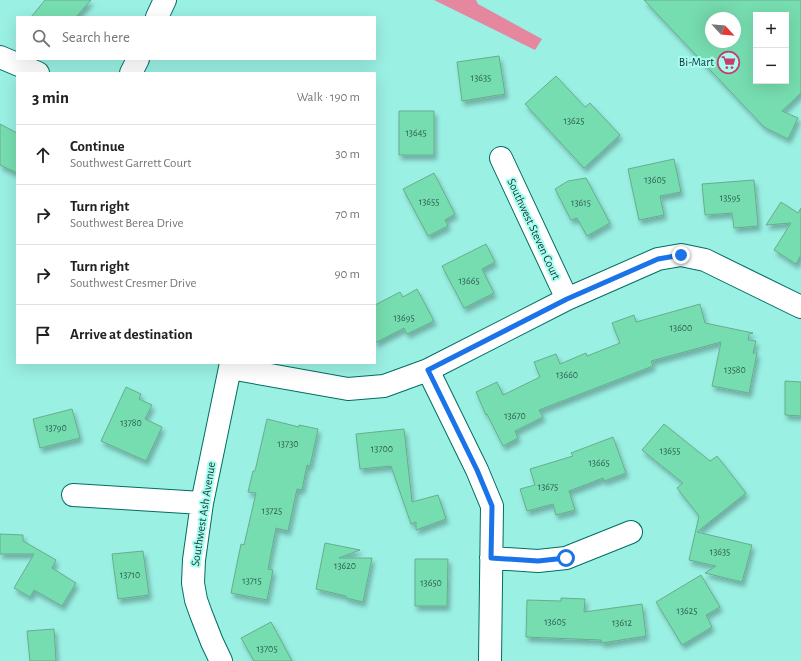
<!DOCTYPE html>
<meta charset="utf-8">
<style>
:root{--surface:#fff;--page:#f6f6f6;--text:#222;--muted:#767676;--line:#e0e0e0}
body{margin:0;font-family:"Alegreya Sans",sans-serif;background:var(--page);color:var(--text)}
.controls{position:absolute;right:12px;top:12px;display:grid;overflow:hidden;border-radius:0px;box-shadow:0 4px 16px #0002}
.controls button{width:36px;height:36px;display:grid;place-items:center;padding:0;border:0;border-bottom:1px solid var(--line);background:var(--surface);color:var(--text);font:20px sans-serif}
.compass{position:absolute;left:705px;top:12px;width:36px;height:36px;border-radius:50%;background:var(--surface);box-shadow:0 4px 16px #0002;rotate:116deg}
.stop{position:absolute;width:12px;height:12px;margin:-9px;border:3px solid #1a73e8;border-radius:50%;background:#fff}
.stop.end{background:#1a73e8;border-color:#fff;box-shadow:0 1px 4px #0008}
.list{margin:0;padding:0;list-style:none}
h2{display:flex;justify-content:space-between;align-items:center;height:52px;margin:0;padding:0 16px;font-size:17px}
h2 small{font-size:13px;font-weight:400;color:var(--muted)}
.list li{display:grid;grid-template-columns:26px 1fr auto;gap:12px;align-items:center;box-sizing:border-box;height:60px;padding:0 16px;border-top:1px solid var(--line)}
.list b{display:block;font-size:15px;white-space:nowrap}
.list p{margin:0;font-size:13px;white-space:nowrap;color:var(--muted)}
.list em{font-size:13px;font-style:normal;color:var(--muted)}
.icon{flex:none;width:22px;height:22px;fill:none;stroke:currentColor;stroke-width:2;stroke-linecap:round;stroke-linejoin:round}
.map{position:relative;flex:none;width:801px;height:661px;overflow:hidden}
.search{position:absolute;background:var(--surface);box-shadow:0 4px 16px #0002;left:16px;top:16px;width:360px;height:44px;display:flex;align-items:center;gap:10px;box-sizing:border-box;padding:0 14px;border-radius:0px;color:var(--muted);font-size:15px}
.panel{position:absolute;background:var(--surface);box-shadow:0 4px 16px #0002;left:16px;top:72px;width:360px;height:292px;border-radius:0px}
.map>svg:first-child{display:block}
.forest{fill:#e4879f}
.building{fill:#76ddb0;stroke:#67ad8e;fill-rule:evenodd;filter:url(#shadow)}
.lines{fill:none;stroke-linecap:round;stroke-linejoin:round}
.minor-casing{stroke:#006d63;stroke-width:24}
.minor{stroke:#fff;stroke-width:22}
.route{stroke:#1a73e8;stroke-width:5}
.labels{text-anchor:middle;dominant-baseline:central;stroke-width:4;stroke-linejoin:round;paint-order:stroke}
.number-label{font-size:10px;fill:#2c6153}
.poi-label{font-size:12px;fill:#143834;stroke:#a7fdf0;text-anchor:end}
.street-label{font-size:12px;fill:#143834;stroke:#a7fdf0}
</style>
<div class="map">
<svg width="801" height="661" viewBox="0 0 801 661">
<defs>
<filter id="shadow"><feDropShadow dx="2.5" dy="4.5" stdDeviation="2" flood-color="#0004"/></filter>
</defs>
<rect width="100%" height="100%" fill="#9af0e3"/>
<!-- forest -->
<path class="forest" d="M434 0H476L478 4 542 39 535 50Z"/>
<!-- building -->
<path class="building" d="M45 0H91L76 17H31Z
M644 0H801V93L782 111 798 118 788 139 764 127ZM756 15H786V81H756ZM711 18H735V42H711Z
M499 56 505 94 462 101 457 62Z
M556 76 585 107 590 103 620 135 584 168 525 104Z
M399 111H434V155H399Z
M0 124 17 133V173L0 165Z
M674 159 681 192 660 196 664 215 639 220 628 169Z
M434 173 455 214 445 220 448 226 428 236 403 189Z
M586 178 610 223 587 236 577 218 571 220 555 189 568 181Z
M754 180 758 226 734 228 732 213 705 215 702 184Z
M781 202 798 213 801 208V255L796 264 774 250 791 223 766 225Z
M486 244 495 262 482 269 494 293 464 308 442 266Z
M417 289 434 321 407 334 404 328 375 343V305L400 292 403 297Z
M700 304 705 323 753 333 749 334 748 340 756 341 753 353H757L749 393 712 386 721 342 651 361 653 366 539 410 543 417 515 431 518 438 503 446 487 414 486 415 476 392 497 382 503 395 540 377 534 362 556 354 560 364 586 353 587 356 620 343 612 323 634 315 636 322Z
M785 381 801 382V416L785 415Z
M126 387 141 394 139 399 152 405 145 419 162 427 146 461 101 441Z
M72 409 80 438 40 448 33 419Z
M267 419 299 427V425L318 429 310 466 307 465 302 490 297 489 288 531 276 528 268 569 273 570 267 600 231 593 241 544 244 545 256 493 248 492 253 471H255Z
M664 424 710 461 717 456 746 493 697 532 752 545 742 582 705 573 716 566 689 560 699 516 677 488 683 483 642 450Z
M404 429 412 502 438 495 446 519 416 530V522L411 524 391 466 360 469 356 434Z
M613 437 626 473 604 481 603 478 569 491 575 510 556 515 553 504 527 511 520 489 535 485 530 469 573 456 571 453Z
M0 534 23 535V541L56 560 52 568 76 583 62 606 34 590 30 597 14 588 34 554H0Z
M325 543 360 550 339 558H372L363 602 346 598V596L316 589Z
M143 551 149 595 118 599 112 554Z
M415 559H448L447 606H415Z
M701 575 720 607 706 615 712 627 682 645 656 602Z
M561 598 585 599 584 612 642 604 646 636 602 643 601 640 526 637 527 600 561 601Z
M271 622 292 661H254L241 638Z
M54 629 56 661H30L27 631Z"/>
<g class="lines">
<defs>
<path id="minor" d="M157 17 165 0
M0 57 38 73
M131 73 138 59
M501 158 567 299
M230 368 348 389 384 386 428 370 567 299 658 259 681 255 705 260 801 307
M428 370 477 470 492 506 490 661
M73 495 202 503
M491 558 538 561 566 558 631 532
M221 661 212 642 201 614 196 600 193 583 194 560 202 503 231 363"/>
</defs>
<!-- minor casing -->
<use href="#minor" class="minor-casing"/>
<!-- minor -->
<use href="#minor" class="minor"/>
</g>
<g class="lines">
<!-- route -->
<path class="route" d="M566 558 538 561 491 558 492 506 477 470 428 370 567 299 658 259 681 255"/>
</g>
<!-- icons -->
<defs>
<symbol id="supermarket-ring" viewBox="-11 -11 22 22"><circle r="9.5" fill="#a7fdf0" stroke="#c93c6d" stroke-width="1.5"/><path d="M-6-5.5h2.5l.6 2H6L4.5 2H-2.5L-4.4-4H-6ZM-1.5 3.2a1.3 1.3 0 1 0 .1 0ZM3 3.2a1.3 1.3 0 1 0 .1 0Z" fill="#c93c6d"/></symbol>
</defs>
<g fill-rule="evenodd">
<use href="#supermarket-ring" x="716" y="50" width="25" height="25"/>
</g>
<g class="labels">
<!-- number labels -->
<g class="number-label">
<text x="481" y="78">13635</text>
<text x="574" y="121">13625</text>
<text x="416" y="133">13645</text>
<text x="655" y="180">13605</text>
<text x="730" y="198">13595</text>
<text x="429" y="202">13655</text>
<text x="581" y="203">13615</text>
<text x="469" y="281">13665</text>
<text x="404" y="318">13695</text>
<text x="681" y="328">13600</text>
<text x="735" y="370">13580</text>
<text x="567" y="375">13660</text>
<text x="515" y="416">13670</text>
<text x="131" y="423">13780</text>
<text x="56" y="428">13790</text>
<text x="288" y="444">13730</text>
<text x="382" y="449">13700</text>
<text x="670" y="451">13655</text>
<text x="599" y="463">13665</text>
<text x="548" y="487">13675</text>
<text x="272" y="511">13725</text>
<text x="720" y="552">13635</text>
<text x="345" y="566">13620</text>
<text x="130" y="575">13710</text>
<text x="252" y="581">13715</text>
<text x="431" y="583">13650</text>
<text x="687" y="611">13625</text>
<text x="555" y="622">13605</text>
<text x="622" y="623">13612</text>
<text x="267" y="649">13705</text>
</g>
<!-- poi labels -->
<g class="poi-label">
<text x="714" y="62">Bi-Mart</text>
</g>
<!-- street labels -->
<g class="street-label">
<text transform="translate(534 229) rotate(65)">Southwest Steven Court</text>
<text transform="translate(203 514) rotate(-81)">Southwest Ash Avenue</text>
</g>
</g>
</svg>
<div class="controls">
<button>+</button>
<button>−</button>
</div>
<svg class="compass" viewBox="-18 -18 36 36"><path d="M0-13l5 13h-10z" fill="#e53935"/><path d="M0 13l5-13h-10z" fill="#767676"/></svg>
<div class="stop" style="left:566px;top:558px"></div>
<div class="stop end" style="left:681px;top:255px"></div>
<div class="search"><svg class="icon" aria-label="search" viewBox="0 0 24 24"><circle cx="10" cy="10" r="6"/><path d="M15 15l6 6"/></svg>Search here</div>
<section class="panel">
<h2>3 min<small>Walk · 190 m</small></h2>
<ul class="list">
<li><svg class="icon" aria-label="ahead" viewBox="0 0 24 24"><path d="M12 20V5M6 11l6-6 6 6"/></svg><div><b>Continue</b><p>Southwest Garrett Court</p></div><em>30 m</em></li>
<li><svg class="icon" aria-label="right" viewBox="0 0 24 24"><path d="M7 20v-9h11M14 6l5 5-5 5"/></svg><div><b>Turn right</b><p>Southwest Berea Drive</p></div><em>70 m</em></li>
<li><svg class="icon" aria-label="right" viewBox="0 0 24 24"><path d="M7 20v-9h11M14 6l5 5-5 5"/></svg><div><b>Turn right</b><p>Southwest Cresmer Drive</p></div><em>90 m</em></li>
<li><svg class="icon" aria-label="arrive" viewBox="0 0 24 24"><path d="M6 21V4h12l-3 4 3 4H6"/></svg><div><b>Arrive at destination</b></div></li>
</ul>
</section>
</div>
